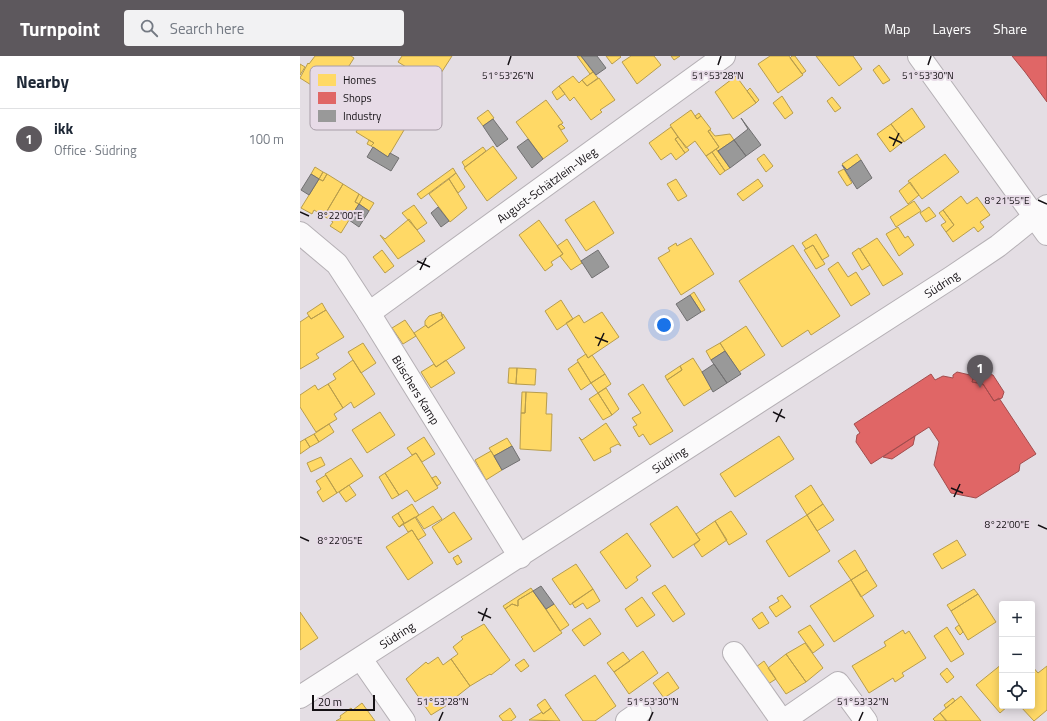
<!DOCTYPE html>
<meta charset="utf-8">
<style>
:root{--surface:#fff;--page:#f2f2f3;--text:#1f2937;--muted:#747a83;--line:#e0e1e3;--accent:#5d585d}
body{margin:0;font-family:"Titillium Web",sans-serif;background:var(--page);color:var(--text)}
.controls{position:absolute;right:12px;bottom:12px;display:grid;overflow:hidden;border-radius:4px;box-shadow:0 2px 10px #0003}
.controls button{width:36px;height:36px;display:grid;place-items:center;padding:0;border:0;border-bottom:1px solid var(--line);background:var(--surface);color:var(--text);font:20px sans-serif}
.scale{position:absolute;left:12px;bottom:10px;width:63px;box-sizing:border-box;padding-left:4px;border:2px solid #141014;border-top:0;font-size:11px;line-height:14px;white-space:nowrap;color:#141014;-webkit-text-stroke:3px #e7dbe7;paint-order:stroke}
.you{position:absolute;left:364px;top:269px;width:14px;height:14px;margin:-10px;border:3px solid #fff;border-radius:50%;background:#1a73e8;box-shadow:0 0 0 6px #1a73e833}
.badge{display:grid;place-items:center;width:26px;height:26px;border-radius:50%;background:var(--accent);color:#fff;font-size:13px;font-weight:700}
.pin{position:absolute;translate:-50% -33px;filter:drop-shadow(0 1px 2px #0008)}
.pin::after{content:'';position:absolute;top:21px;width:14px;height:12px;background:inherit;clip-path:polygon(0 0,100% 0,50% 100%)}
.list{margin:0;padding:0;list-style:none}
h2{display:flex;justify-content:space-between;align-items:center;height:52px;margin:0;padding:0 16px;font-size:17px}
h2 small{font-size:13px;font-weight:400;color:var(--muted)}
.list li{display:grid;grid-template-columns:26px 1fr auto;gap:12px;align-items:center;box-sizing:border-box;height:60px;padding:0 16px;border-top:1px solid var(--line)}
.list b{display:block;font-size:15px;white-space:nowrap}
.list p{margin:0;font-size:13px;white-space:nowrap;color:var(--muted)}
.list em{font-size:13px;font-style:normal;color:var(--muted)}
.icon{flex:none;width:22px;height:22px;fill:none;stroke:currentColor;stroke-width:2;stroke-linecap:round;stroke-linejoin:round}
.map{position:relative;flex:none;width:747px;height:665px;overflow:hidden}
header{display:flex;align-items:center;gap:24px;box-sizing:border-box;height:56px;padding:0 20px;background:var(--accent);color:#fff}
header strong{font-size:19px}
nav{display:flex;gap:22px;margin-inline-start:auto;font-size:14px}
.search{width:280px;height:36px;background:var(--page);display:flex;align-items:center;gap:10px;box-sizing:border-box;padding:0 14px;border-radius:4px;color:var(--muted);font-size:15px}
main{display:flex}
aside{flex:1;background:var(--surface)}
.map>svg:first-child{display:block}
.homes{fill:#ffd966;stroke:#b89d4d}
.shops{fill:#e06666;stroke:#a34c4d}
.industry{fill:#999;stroke:#717071}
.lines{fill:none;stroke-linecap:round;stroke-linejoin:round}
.street-casing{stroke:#b5b0b5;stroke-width:24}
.secondary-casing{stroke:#b5b0b5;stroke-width:24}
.street{stroke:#fbfafb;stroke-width:22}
.secondary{stroke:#fbfafb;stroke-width:22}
.ticks{fill:none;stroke:#141014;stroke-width:1.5}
.labels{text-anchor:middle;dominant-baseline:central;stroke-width:4;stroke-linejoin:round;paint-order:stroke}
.street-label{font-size:12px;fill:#141014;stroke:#e7dbe7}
.key{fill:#e7dbe7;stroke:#a89ea8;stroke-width:1}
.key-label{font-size:11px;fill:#141014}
.ticks-label{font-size:10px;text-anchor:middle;fill:#141014;stroke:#e7dbe7;stroke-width:4;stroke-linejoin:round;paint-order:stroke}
</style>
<header>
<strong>Turnpoint</strong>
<div class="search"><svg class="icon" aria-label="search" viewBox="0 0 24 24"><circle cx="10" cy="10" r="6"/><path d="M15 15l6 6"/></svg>Search here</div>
<nav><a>Map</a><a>Layers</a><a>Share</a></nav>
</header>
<main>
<aside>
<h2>Nearby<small></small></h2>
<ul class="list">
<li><span class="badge">1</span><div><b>ikk</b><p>Office · Südring</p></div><em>100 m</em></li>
</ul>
</aside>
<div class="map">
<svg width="747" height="665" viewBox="0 0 747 665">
<rect width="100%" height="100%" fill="#e4dee4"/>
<!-- homes -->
<path class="homes" d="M15 0H51L54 2 35 32 29 30 24 37 0 22 8 7 9 8Z
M102 0H152L134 28 98 6Z
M277 0H281L293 16 290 18Z
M306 0H320L321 1 312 8Z
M331 0H354L361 9 337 28 322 6Z
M371 0H380L374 4Z
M470 0H489L503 19 478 37 458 8Z
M492 0H495L506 15 502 18 490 2Z
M516 0H553L562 13 539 30Z
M0 8 5 11 0 19Z
M579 9 590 24 583 28 573 14Z
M293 16 298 22 287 30 282 24Z
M273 20 279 27 282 24 287 30 299 22 315 44 300 54 302 56 291 64 274 41 270 45 259 30Z
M436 20 456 47 433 63 415 36Z
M259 30 265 38 257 44 252 36Z
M450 32 459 44 456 47 447 35Z
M482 40 493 57 485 63 473 47Z
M532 41 541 52 535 56 527 45Z
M246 44 263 67 258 70 268 85 243 103 216 66Z
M73 48 82 54 84 52 99 61 97 63 107 69 88 101 71 90 74 87 56 76Z
M612 52 625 71 604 86 591 68Z
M188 54 194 62 183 70 177 62Z
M391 54 397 63 401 60 411 73 408 75 419 91 406 100 395 85 386 92 370 69Z
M399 57 401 60 397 63 395 60Z
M261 68 265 72 261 74 258 70Z
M591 68 604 85 590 96 577 78Z
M371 71 378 81 375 83 385 97 376 104 371 97 361 104 349 87Z
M410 74 415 80 430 78 434 84 418 95 416 93 419 91 408 75Z
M378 81 389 94 385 97 375 83Z
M69 84 74 87 71 90 67 88Z
M193 90 217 122 187 145 164 112Z
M183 91 186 95 165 111 162 106Z
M416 93 430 112 425 115 412 96Z
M412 96 425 115 420 119 406 100Z
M464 98 473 110 466 116 457 103Z
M557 98 561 104 547 114 542 108Z
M645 98 659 116 622 143 608 125Z
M15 111 23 116 19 123 11 118Z
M153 112 156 117 121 143 117 138Z
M544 113 552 127 547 130 538 116Z
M23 116 27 118 23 125 19 123Z
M156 117 165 131 158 137 149 123Z
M27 118 43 128 24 160 14 154 12 158 1 152 19 123 23 125Z
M149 123 167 152 150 166 129 138Z
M376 123 387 140 378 145 367 128Z
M458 123 463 130 443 145 437 138Z
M610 126 619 139 608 148 599 135Z
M43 128 59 138 55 146 59 148 41 177 30 170 33 166 24 160Z
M59 138 63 141 59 148 55 146Z
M661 140 667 148 677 141 690 159 680 166 684 171 678 176 674 171 653 186 646 176 654 169 643 154Z
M63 141 74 147 69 155 59 148Z
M294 145 314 177 286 195 265 164Z
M614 145 621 155 596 171 590 161Z
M114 149 127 167 117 174 102 157Z
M629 151 636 160 626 166 620 157Z
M643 154 654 169 646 176 641 169 646 166 639 157Z
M109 163 125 185 98 203 80 179 85 183Z
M239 164 263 198 251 206 253 209 245 215 219 179Z
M598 171 605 182 608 180 614 189 599 200 586 178Z
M516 178 529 200 522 204 513 189 506 193 502 187Z
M391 182 414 218 381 239 358 202 370 195 368 192 376 187 377 190Z
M577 182 603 218 583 230 560 193Z
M267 183 282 207 271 214 260 200 263 198 257 190Z
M493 189 540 260 511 279 508 274 482 291 439 225Z
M513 189 525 208 516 213 504 194Z
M559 192 570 209 562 214 552 197Z
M82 194 94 210 85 217 73 201Z
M538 206 548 221 556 216 570 238 551 250 528 213Z
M394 236 405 254 401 256 390 239Z
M261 244 273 263 257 274 245 255Z
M22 247 26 254 11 263 7 257Z
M26 254 44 281 16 298 19 302 0 313V266L9 260 11 263Z
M141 256 143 262 128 272 125 269V265L129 260Z
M302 256 319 281 288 302 266 267 279 259 284 267Z
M143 258 165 292 136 311 114 277 126 269 128 272 143 262 141 259Z
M105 264 116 280 103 288 92 272Z
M446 270 465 299 439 316 420 287Z
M63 287 76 307 61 317 48 296Z
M420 287 425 295 411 304 406 295Z
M286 298 288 302 292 299 305 318 291 327 277 304Z
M393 302 412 332 384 350 367 324 382 314 380 310Z
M53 304 75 338 54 352 51 346 43 352 28 328 36 323 33 318Z
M146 304 155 317 131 332 121 316 134 308 136 311Z
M278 306 291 327 281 334 268 313Z
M380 310 382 314 367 324 365 320Z
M209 312H217L216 328 208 327Z
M217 312 236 313 235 329 216 328Z
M305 318 311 328 298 337 291 327Z
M28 328 43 352 34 358 37 363 16 376 0 351V339L15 329 18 334Z
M343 328 373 375 350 389 343 378 339 381 333 371 337 369 332 362 341 357 328 338Z
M306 332 319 353 312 359 298 337Z
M222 336H226L225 357H221Z
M226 336 247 337 246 358H252L251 395 220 393 221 357H225Z
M298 337 312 359 303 364 289 343Z
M80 356 95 379 67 397 52 374Z
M306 367 321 390 318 388 310 392 311 396 294 405 279 381 282 384Z
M29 368 34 376 19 386 14 378Z
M14 378 19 386 10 391 5 383Z
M479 380 494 403 435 441 420 418Z
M124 381 135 398 122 406 116 397 112 399 107 392Z
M207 382 212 390 194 400 189 392Z
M5 383 10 391 0 398V386Z
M191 395 202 414 186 424 175 404Z
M116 397 138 432 115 446 107 434 99 439 85 417Z
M21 401 25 409 11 416 7 407Z
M51 402 63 420 37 437 25 418Z
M85 417 99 439 92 443 79 421Z
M26 419 37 437 23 446 17 436 21 433 16 425Z
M136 420 141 427 137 430 132 422Z
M49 429 56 439 46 446 39 436Z
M511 429 523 448 507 459 495 440Z
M112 448 119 459 99 471 104 467 98 457Z
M523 448 534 464 517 475 507 459Z
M133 450 142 463 124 473 116 461Z
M377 450 400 484 373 502 350 468Z
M431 455 447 478 429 489 415 465Z
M154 456 172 483 149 497 132 471Z
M98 457 104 467 99 471 92 461Z
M507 459 530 495 489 521 466 485Z
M115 461 126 479 118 484 112 474 108 476 103 468Z
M415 465 427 484 402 501 394 489 400 484 396 478Z
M112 474 133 507 108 524 86 491Z
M327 477 351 510 336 521 338 524 326 533 300 496Z
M657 484 666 499 642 513 633 498Z
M555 494 567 514 551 524 538 505Z
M158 499 162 506 157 509 153 502Z
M276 508 293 533 270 549 252 523Z
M567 514 577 530 561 541 551 524Z
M551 524 574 560 534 586 510 550Z
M365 529 385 558 373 566 352 537Z
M231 532 233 535 218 544V550L212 548 205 553 203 550Z
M293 533 300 545 287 553 283 547 275 552 272 547Z
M674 533 678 538 651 555 647 549Z
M233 535 262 577 234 596 205 553 212 548 218 550V544Z
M678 538 696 566 668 584 651 555Z
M482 539 491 551 476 561 469 551 479 545 477 542Z
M342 541 355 559 337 571 325 553Z
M254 548 269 569 260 575 246 553Z
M0 556 18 582 0 594Z
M462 556 469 567 459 573 452 563Z
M290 562 301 578 284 590 272 574Z
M184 568 210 604 191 619 190 618 170 630 151 603 158 598 153 591 163 583 161 581Z
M510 569 524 589 513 597 498 576Z
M659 569 663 576 660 579 655 572Z
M647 571 664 598 651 606 634 580Z
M603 574 605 578 609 575 626 602 602 617 604 620 595 626 593 622 569 637 552 610 586 590 584 586Z
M505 587 523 612 506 626 486 598Z
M343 595 358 617 329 638 314 616Z
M323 596 330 605 314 616 307 607Z
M486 598 506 626 486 638 468 612Z
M138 601 143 609 151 603 170 630 151 645 152 646 131 659 106 623 126 606 128 608Z
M224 603 229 610 221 616 215 609Z
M464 605 476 623 468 628 456 611Z
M702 608V650H708L700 657 676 629Z
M732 610 738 617 747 610V654L734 665 720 650H732Z
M647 612 654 621 647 627 640 618Z
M368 616 379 632 364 642 353 627Z
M295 619 316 650 295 665H283L265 639Z
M661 640 681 665H647L640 657Z
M653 642 655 645 646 652 644 649Z
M245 643 251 652 243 658 237 649Z
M62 647 75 665H36L41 662 40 660 51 652 53 654Z
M210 652 216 661 211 665H203L199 660Z
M251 652 260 665 229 664 242 656 243 658Z
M640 657 646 665H635L633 663Z"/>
<!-- shops -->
<path class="shops" d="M712 0H747V46L725 16Z
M675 315 693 319 704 336 702 342 694 345 683 328 672 326 673 323 670 319Z
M657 316 670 319 673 323 672 326 683 328 694 345 699 342 736 398 720 408 719 415 676 442 651 437 634 409 639 386 629 371 571 408 556 386 557 379 560 377 554 368 631 318 635 324 643 320 653 322V319Z
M615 380 613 389 592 403 583 401Z"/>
<!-- industry -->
<path class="industry" d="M281 0H297L306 12 296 19Z
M441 62 461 89 446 100 434 84 448 73Z
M193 63 208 83 197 91 183 70Z
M228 83 243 103 232 112 217 91Z
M434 84 446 100 430 112 418 95Z
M73 91 88 101 90 97 99 102 91 115 67 101Z
M561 104 572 122 557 133 542 109 547 114Z
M11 118 19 123 9 139 1 134Z
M59 148 69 155 59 171 49 164Z
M138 151 149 165 141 171 131 157Z
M298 194 309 211 292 222 281 205Z
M390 239 401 256 387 265 376 248Z
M425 295 441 318 427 327 411 304Z
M414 308 427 327 413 336 402 316Z
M212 390 220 404 202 414 194 400Z
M241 530 254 548 246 553 233 535Z"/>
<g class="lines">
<defs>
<g id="street">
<path d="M734 161 747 150"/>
<path id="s1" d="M0 177 37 208 69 257 220 501"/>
<path id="s2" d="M69 257 424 0"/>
<path d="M434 597 482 665"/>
<path d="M61 603 104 665"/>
<path d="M327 665 340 656"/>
<path d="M483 665 538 627 566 665"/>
</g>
<g id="secondary">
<path d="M619 0 747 178"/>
<path id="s3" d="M0 641 652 221 698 190 734 161"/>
</g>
</defs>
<!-- street casing -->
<use href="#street" class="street-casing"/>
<!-- secondary casing -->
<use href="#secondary" class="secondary-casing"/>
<!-- street -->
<use href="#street" class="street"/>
<!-- secondary -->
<use href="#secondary" class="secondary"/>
</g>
<!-- ticks -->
<path class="ticks" d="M208 9 211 0M418 9 421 0M628 9 631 0M589 81 602 87M593 90 599 77M738 144 747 148M0 156 9 160M117 205 130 211M120 214 126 202M295 281 308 286M298 290 304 277M473 356 485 362M476 366 482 353M651 432 663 437M654 441 660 428M738 469 747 473M0 481 9 485M178 556 191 562M182 565 187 552M139 665 143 656M349 665 353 656M559 665 563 656"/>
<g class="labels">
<!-- street labels -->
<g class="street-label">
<text stroke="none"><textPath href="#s2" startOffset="219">August-Schätzlein-Weg</textPath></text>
<text stroke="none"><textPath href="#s3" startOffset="763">Südring</textPath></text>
<text stroke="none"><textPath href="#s1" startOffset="197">Büschers Kamp</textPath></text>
<text stroke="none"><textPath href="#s3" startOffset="439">Südring</textPath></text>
<text stroke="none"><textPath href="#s3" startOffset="115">Südring</textPath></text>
</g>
</g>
<!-- legend -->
<rect x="10" y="10" width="132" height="64" rx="6" class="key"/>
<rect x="18" y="18" width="18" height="12" fill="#ffd966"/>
<rect x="18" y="36" width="18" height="12" fill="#e06666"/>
<rect x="18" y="54" width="18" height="12" fill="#999"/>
<g class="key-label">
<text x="43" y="28">Homes</text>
<text x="43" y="46">Shops</text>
<text x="43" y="64">Industry</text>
</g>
<g class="ticks-label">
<text x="208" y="23">51°53'26"N</text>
<text x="418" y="23">51°53'28"N</text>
<text x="628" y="23">51°53'30"N</text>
<text x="707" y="148">8°21'55"E</text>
<text x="40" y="163">8°22'00"E</text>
<text x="707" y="472">8°22'00"E</text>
<text x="40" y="488">8°22'05"E</text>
<text x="143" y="649">51°53'28"N</text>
<text x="353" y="649">51°53'30"N</text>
<text x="563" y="649">51°53'32"N</text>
</g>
</svg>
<div class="controls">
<button>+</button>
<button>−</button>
<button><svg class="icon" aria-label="locate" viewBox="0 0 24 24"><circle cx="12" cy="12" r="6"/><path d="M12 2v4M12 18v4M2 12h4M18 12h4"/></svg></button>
</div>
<div class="scale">20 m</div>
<div class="you"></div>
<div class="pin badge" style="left:680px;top:332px">1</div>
</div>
</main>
